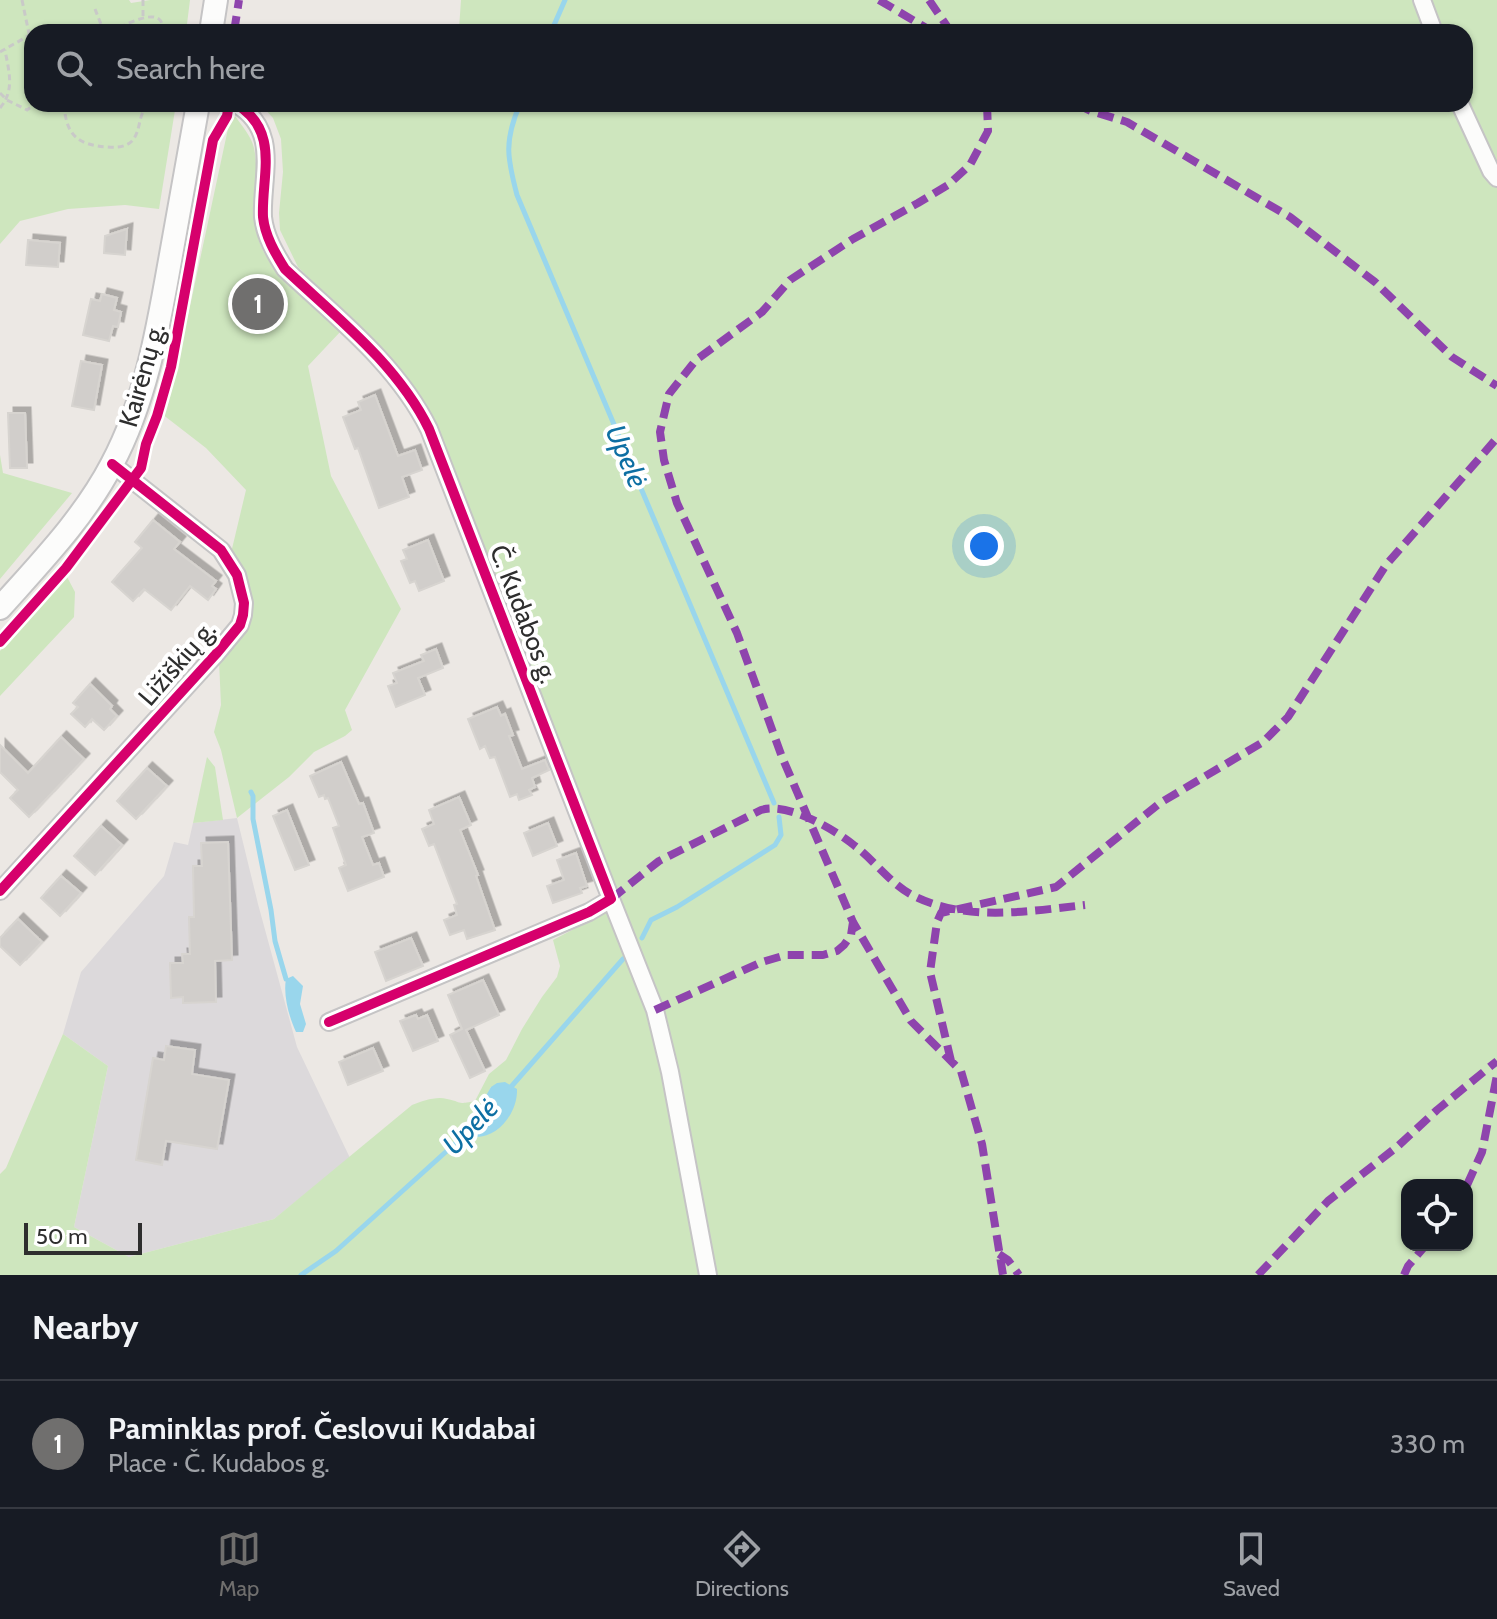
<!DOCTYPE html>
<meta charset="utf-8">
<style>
:root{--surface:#171b24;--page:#242831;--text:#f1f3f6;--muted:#9ea1a6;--line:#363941;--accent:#706f6e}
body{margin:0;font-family:Cabin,sans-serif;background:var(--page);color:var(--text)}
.controls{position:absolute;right:24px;bottom:24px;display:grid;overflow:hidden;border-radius:16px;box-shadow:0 2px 6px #0004}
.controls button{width:72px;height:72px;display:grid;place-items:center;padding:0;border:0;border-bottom:2px solid var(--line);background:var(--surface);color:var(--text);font:40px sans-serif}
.scale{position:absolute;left:24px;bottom:20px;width:118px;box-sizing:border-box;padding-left:8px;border:4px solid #2e2e2e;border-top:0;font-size:22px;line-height:28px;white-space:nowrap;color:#2e2e2e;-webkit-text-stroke:6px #fff;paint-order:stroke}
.you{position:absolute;left:984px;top:546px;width:28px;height:28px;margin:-20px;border:6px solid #fff;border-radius:50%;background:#1a73e8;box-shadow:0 0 0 12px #1a73e833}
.badge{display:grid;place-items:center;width:52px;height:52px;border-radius:50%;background:var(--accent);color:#fff;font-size:26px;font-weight:700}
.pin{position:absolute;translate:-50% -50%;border:4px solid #fff;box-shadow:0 2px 8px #0006}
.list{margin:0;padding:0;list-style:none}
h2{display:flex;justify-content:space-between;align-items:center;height:104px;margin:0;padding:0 32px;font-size:34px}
h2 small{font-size:26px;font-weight:400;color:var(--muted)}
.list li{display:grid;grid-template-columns:52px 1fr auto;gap:24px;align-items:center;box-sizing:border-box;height:128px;padding:0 32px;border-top:2px solid var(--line)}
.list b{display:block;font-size:30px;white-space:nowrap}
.list p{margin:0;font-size:26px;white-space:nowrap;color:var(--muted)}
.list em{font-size:26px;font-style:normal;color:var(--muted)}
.icon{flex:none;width:44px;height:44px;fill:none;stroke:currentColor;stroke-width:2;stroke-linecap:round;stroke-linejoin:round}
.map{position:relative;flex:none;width:1497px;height:1275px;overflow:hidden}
.search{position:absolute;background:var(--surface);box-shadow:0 2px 6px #0004;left:24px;right:24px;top:24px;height:88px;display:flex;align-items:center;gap:20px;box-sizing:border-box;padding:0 28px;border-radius:24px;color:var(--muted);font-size:30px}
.sheet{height:232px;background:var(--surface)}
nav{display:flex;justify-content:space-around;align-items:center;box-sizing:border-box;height:112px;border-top:2px solid var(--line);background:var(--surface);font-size:22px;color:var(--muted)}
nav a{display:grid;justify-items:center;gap:4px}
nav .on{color:var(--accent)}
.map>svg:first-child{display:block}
.industrial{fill:#dcd9db}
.green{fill:#cee6be;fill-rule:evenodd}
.water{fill:#99d6ec}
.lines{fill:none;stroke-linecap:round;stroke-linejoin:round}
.stream{stroke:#99d6ec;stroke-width:5}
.building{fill:#d1cecb;stroke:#d7d4d0;stroke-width:2;filter:url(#shadow)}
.minor-casing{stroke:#c5c4c5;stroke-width:20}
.secondary-casing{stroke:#c5c4c5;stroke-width:26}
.path{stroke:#c9c9c8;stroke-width:3;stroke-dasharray:6 4;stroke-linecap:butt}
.minor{stroke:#fcfcfb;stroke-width:16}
.secondary{stroke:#fcfcfb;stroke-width:22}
.quiet{stroke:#8e44ad;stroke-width:8;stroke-dasharray:16 8;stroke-linecap:butt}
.cycleway-casing{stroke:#fff;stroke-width:15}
.cycleway{stroke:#d6006c;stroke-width:10}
.labels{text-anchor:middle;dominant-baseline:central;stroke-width:8;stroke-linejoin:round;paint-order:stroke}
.street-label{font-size:26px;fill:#2e2e2e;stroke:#fff}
.water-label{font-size:28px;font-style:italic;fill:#0d6fa3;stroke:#fff}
</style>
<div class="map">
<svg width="1497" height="1275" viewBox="0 0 1497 1275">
<defs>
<filter id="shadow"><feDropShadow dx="5.5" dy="-5.5" stdDeviation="0" flood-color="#0004"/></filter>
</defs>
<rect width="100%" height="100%" fill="#ece8e4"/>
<!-- industrial -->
<path class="industrial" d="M237 818 258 904 297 1047 350 1158 274 1219 129 1257 74 1227 108 1066 63 1034 81 972 164 876 174 842 188 845 193 823Z"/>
<!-- green -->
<path class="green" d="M0 0H129L131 3 150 0H190L186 32H32V104H176L159 209 125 205 68 209 20 221 0 244Z
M461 0H1497V1275H0V1174L6 1168 63 1034 108 1066 74 1227 129 1257 274 1219 412 1105C423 1101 436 1096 447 1099 463 1102 455 1105 475 1101L489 1074 506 1060 522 1029 542 997 557 977 560 966 553 940 597 917 620 898 434 428 398 369 298 267 280 230 279 213 283 172 281 139 273 118 260 104H1465V32H447L459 29ZM491 1087 507 1119 468 1132C463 1116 472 1116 481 1105 486 1100 488 1093 491 1087ZM1407 1185H1467V1245H1407Z
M235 116C242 126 251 136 254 148 261 180 248 215 261 246 274 277 316 309 341 331L308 366 331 476 401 609 345 710 352 730 345 736 314 752 289 777 237 818 221 750 214 732 221 705 219 661 247 624 231 553 246 490 206 448 162 414 189 311 229 124Z
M0 455 3 473 72 493 0 579Z
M66 575 75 592 74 617 0 696V651Z
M207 757 215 767 223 820 193 823Z"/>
<!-- water -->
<path class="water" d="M293 976 303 986 300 1004 306 1024 303 1032H296C289 1017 283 995 286 979Z
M505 1082 517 1089C518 1112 498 1139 474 1137L465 1127 469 1116 480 1106 491 1087 497 1083Z"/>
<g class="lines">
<!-- stream -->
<path class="stream" d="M551 32 565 0
M520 104C504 141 507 157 517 195L774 803
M251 792 253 796V819L271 910 275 941 286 979
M642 938 651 920 677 907 775 845 781 835 779 817
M510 1088 623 959
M301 1275 336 1251 470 1130"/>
</g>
<!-- building -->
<path class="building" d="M127 229 125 255 104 253 105 236Z
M28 240 60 243 58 267 26 265Z
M102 294 117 298 114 310 121 312 118 327 113 326 109 341 83 335 91 299 100 301Z
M81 361 102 365 94 410 72 406Z
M375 395 398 456 415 450 422 470 402 477 409 497 379 508 358 448 355 449 343 417 361 410 358 402Z
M8 413H25L27 468H10Z
M153 520 180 542 174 549 216 581 212 586 216 589 208 600 190 586 171 610 144 589 133 601 112 582 142 548 135 542Z
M428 540 444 581 419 591 415 581 410 583 401 561 407 559 403 550Z
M436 649 443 668 418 678 425 695 396 707 388 686 397 683 393 673 424 661 421 655Z
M90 684 112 706 110 709 117 716 104 730 92 719 85 727 71 714 78 707 73 703Z
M497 707 501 716 505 714 513 735 509 736 522 769 545 760 549 770 532 778 535 787 529 790 532 795 519 800 517 794 510 797 495 757 490 758 485 746 480 749 468 719Z
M61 737 84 759 29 817 10 798 18 790 0 772V745L28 773Z
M341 762 359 804 363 803 374 833 362 837 373 865 379 863 384 877 348 891 339 868 346 865 333 828 339 826 328 798 325 799 324 795 319 797 310 776Z
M147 768 167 786 136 819 117 801Z
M459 797 471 825 460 830 478 875 476 876 495 930 467 939 464 930 450 935 444 920 457 915 454 905 457 904 434 844 429 846 422 829 434 824 429 810Z
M287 810 309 865 295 870 273 816Z
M548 823 557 846 533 856 524 833Z
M101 826 122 845 95 875 74 856Z
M228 842 232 960 215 961 216 1002 183 1003V997L171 998 170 963H183L182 954H190L189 917H194L193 866H202L201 843Z
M576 853 587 886 580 888 582 893 553 903 547 886 564 880 557 860Z
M61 876 81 893 60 916 41 898Z
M18 919 42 942 20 965 0 946V938Z
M411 938 423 966 386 981 375 952Z
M483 980 499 1015 466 1030 485 1071 470 1078 450 1035 462 1029 448 995Z
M416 1015 418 1019 427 1015 438 1041 413 1051 400 1021Z
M166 1046 195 1050 192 1074 229 1080 217 1149 166 1141 162 1165 136 1160 153 1058 164 1060Z
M373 1048 383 1071 348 1085 339 1062Z"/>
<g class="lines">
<defs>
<path id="minor" d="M1422 0 1434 32
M236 104C281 131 261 177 263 217 265 236 275 253 285 269 336 317 397 364 429 429L611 899 589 912 329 1022
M1460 104 1491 171 1497 178
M0 891 216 654 240 625 243 615 244 603 237 575 221 550 112 464
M611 899 655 1010 670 1072 708 1275"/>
<path id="secondary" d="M211 32 216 0
M0 608C40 563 84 518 112 464 145 402 157 334 169 266 179 212 188 158 198 104"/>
</defs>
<!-- minor casing -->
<use href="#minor" class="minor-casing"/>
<!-- secondary casing -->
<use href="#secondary" class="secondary-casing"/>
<!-- path -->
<path class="path" d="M22 0 32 48
M143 0V16
M95 9 104 32
M111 32C121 27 151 10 160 20 162 22 164 30 165 32
M0 52 28 36 32 37
M0 93 7 100 27 110 35 104
M64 104C66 135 77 145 108 147 116 148 126 147 132 141 143 129 136 109 153 104
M0 108C15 90 9 72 5 50
M258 304 275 281"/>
<!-- minor -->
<use href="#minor" class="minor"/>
<!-- secondary -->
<use href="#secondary" class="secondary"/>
<!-- quiet -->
<path class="quiet" d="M879 0 933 32
M929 0 951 32
M234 32 239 0
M987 104 988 131 970 165 948 185 918 203 853 239 790 280 762 312 696 360 669 394 660 432 664 460 677 503 737 633 782 757 853 922 911 1021 961 1071 982 1144 1003 1275
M1076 104 1091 111 1127 122 1290 217 1375 282 1452 357 1497 386
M611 899 659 861 761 810C788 802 834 829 855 846 876 862 892 886 916 897 968 922 1030 911 1085 905
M655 1010 762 962 786 955H823L837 951 844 945 851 935 853 922
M951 1061 930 972 937 922 941 913 1056 887 1160 803 1263 742 1288 717 1386 565 1497 438
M1467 1185 1482 1152 1497 1075
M999 1254 1008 1260 1019 1275
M1258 1275 1328 1201 1398 1146 1437 1110 1497 1061
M1404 1275 1408 1266 1426 1245"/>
<defs>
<path id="cycleway" d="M236 104C281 131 261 177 263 217 265 236 275 253 285 269 336 317 397 364 429 429L611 899 589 912 329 1022
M0 642 66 568 141 468 146 444 157 416 171 367 213 140 227 116 229 104
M0 891 216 654 240 625 243 615 244 603 237 575 221 550 112 464"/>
</defs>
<!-- cycleway casing -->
<use href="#cycleway" class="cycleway-casing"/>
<!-- cycleway -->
<use href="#cycleway" class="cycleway"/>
</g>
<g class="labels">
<!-- street labels -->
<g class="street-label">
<text transform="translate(142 375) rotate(-74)">Kairėnų g.</text>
<text transform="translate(524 614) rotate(69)">Č. Kudabos g.</text>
<text transform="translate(177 663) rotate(-49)">Ližiškių g.</text>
</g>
<!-- water labels -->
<g class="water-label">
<text transform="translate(627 456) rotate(67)">Upelė</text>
<text transform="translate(470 1126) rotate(-46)">Upelė</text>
</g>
</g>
</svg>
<div class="controls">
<button><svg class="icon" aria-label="locate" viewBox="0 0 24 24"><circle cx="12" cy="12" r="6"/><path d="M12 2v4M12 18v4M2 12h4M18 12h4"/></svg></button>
</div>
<div class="scale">50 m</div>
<div class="you"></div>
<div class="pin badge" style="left:258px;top:304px">1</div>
<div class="search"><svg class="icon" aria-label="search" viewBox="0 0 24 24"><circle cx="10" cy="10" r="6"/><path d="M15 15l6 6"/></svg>Search here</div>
</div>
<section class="sheet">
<h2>Nearby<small></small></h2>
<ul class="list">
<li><span class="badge">1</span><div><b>Paminklas prof. Česlovui Kudabai</b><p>Place · Č. Kudabos g.</p></div><em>330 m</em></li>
</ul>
</section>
<nav>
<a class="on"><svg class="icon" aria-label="map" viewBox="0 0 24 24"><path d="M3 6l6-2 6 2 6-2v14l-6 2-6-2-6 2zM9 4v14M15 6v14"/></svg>Map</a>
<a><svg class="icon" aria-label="directions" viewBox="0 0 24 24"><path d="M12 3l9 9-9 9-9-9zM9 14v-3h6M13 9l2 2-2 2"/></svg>Directions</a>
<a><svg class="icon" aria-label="saved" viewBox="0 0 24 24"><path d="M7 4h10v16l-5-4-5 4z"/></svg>Saved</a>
</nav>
